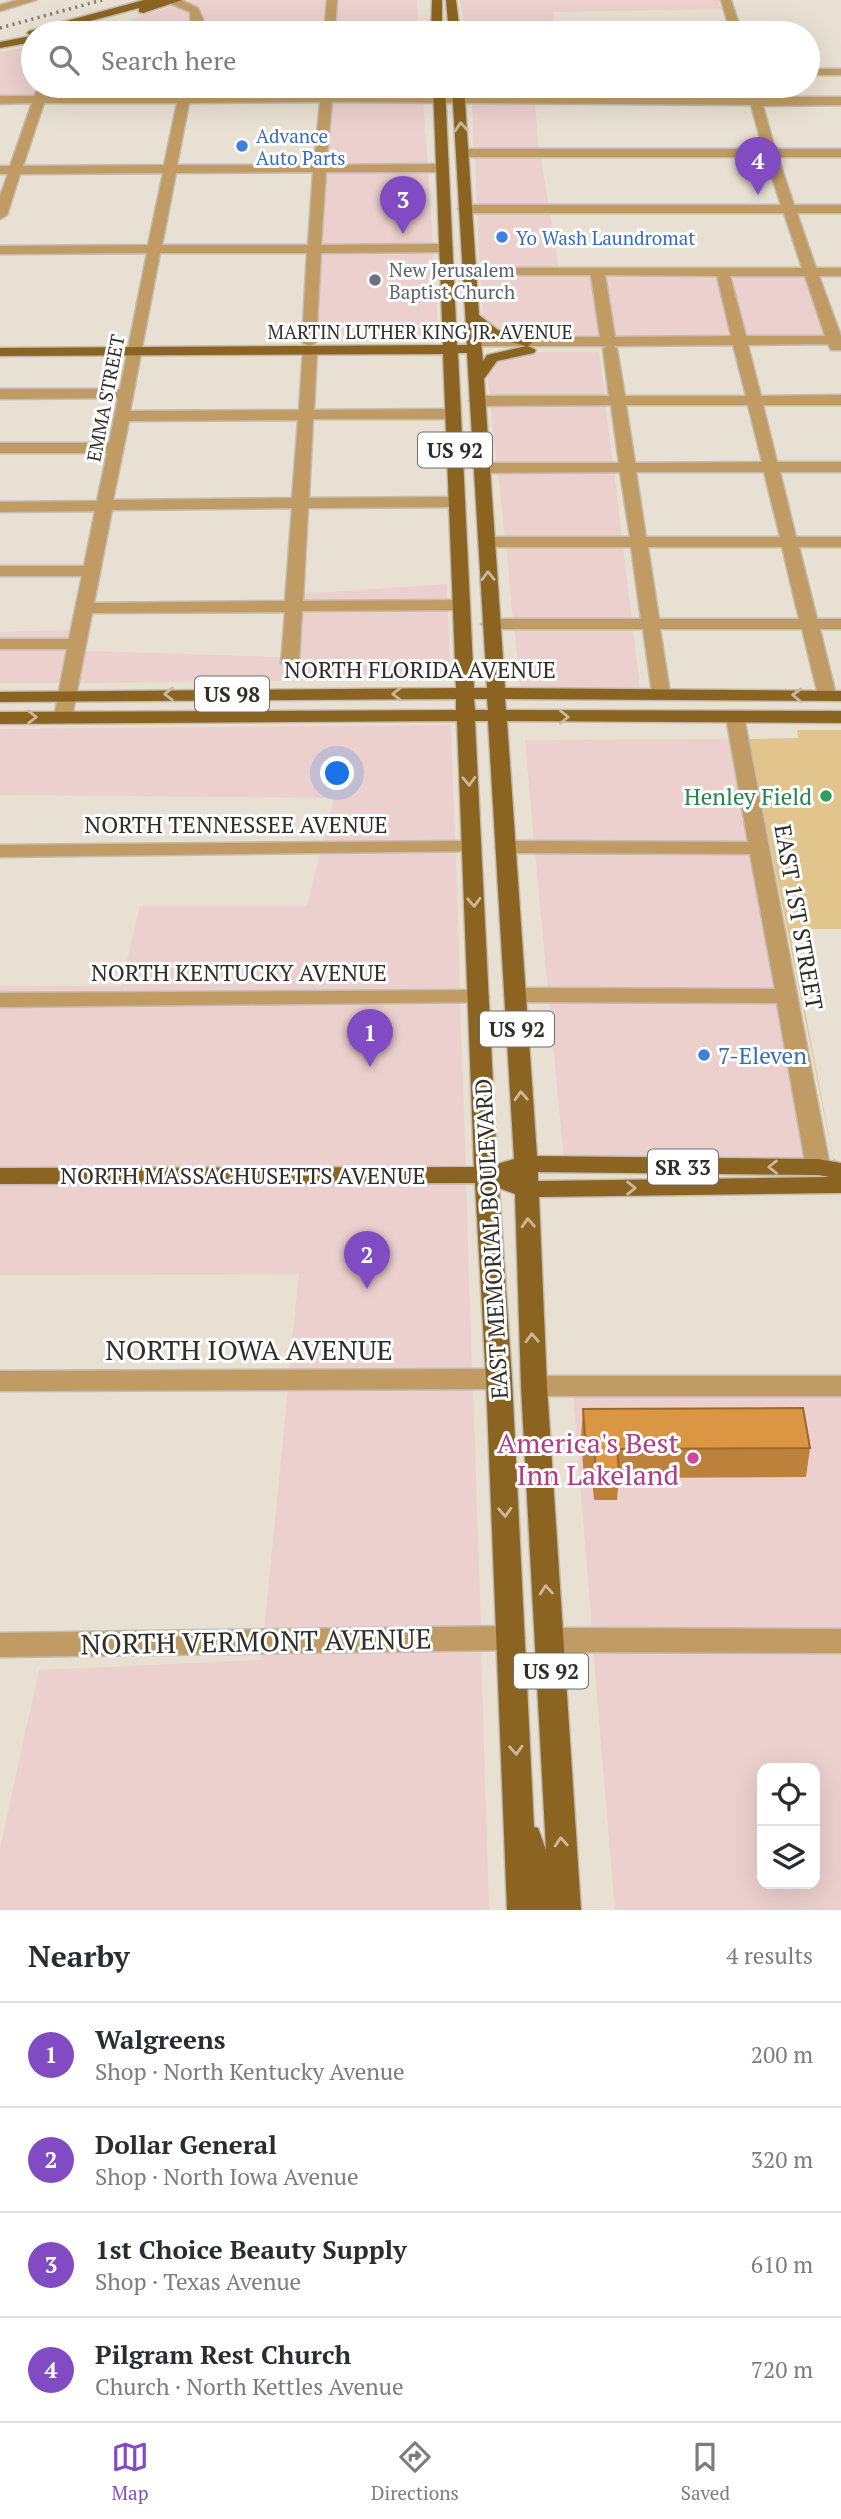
<!DOCTYPE html>
<meta charset="utf-8">
<style>
:root{--surface:#fff;--page:#f7f7f7;--text:#2b2b33;--muted:#7c7c81;--line:#e1e1e2;--accent:#804bc3}
body{margin:0;font-family:"PT Serif",serif;background:var(--page);color:var(--text)}
.controls{position:absolute;right:21px;bottom:21px;display:grid;overflow:hidden;border-radius:14px;box-shadow:0 7px 28px #0002}
.controls button{width:63px;height:63px;display:grid;place-items:center;padding:0;border:0;border-bottom:2px solid var(--line);background:var(--surface);color:var(--text);font:35px sans-serif}
.you{position:absolute;left:338px;top:774px;width:24px;height:24px;margin:-18px;border:5px solid #fff;border-radius:50%;background:#1a73e8;box-shadow:0 0 0 10px #1a73e833}
.badge{display:grid;place-items:center;width:46px;height:46px;border-radius:50%;background:var(--accent);color:#fff;font-size:23px;font-weight:700}
.pin{position:absolute;translate:-50% -58px;filter:drop-shadow(0 2px 4px #0008)}
.pin::after{content:'';position:absolute;top:37px;width:24px;height:21px;background:inherit;clip-path:polygon(0 0,100% 0,50% 100%)}
.list{margin:0;padding:0;list-style:none}
h2{display:flex;justify-content:space-between;align-items:center;height:91px;margin:0;padding:0 28px;font-size:30px}
h2 small{font-size:23px;font-weight:400;color:var(--muted)}
.list li{display:grid;grid-template-columns:46px 1fr auto;gap:21px;align-items:center;box-sizing:border-box;height:105px;padding:0 28px;border-top:2px solid var(--line)}
.list b{display:block;font-size:26px;white-space:nowrap}
.list p{margin:0;font-size:23px;white-space:nowrap;color:var(--muted)}
.list em{font-size:23px;font-style:normal;color:var(--muted)}
.icon{flex:none;width:38px;height:38px;fill:none;stroke:currentColor;stroke-width:2;stroke-linecap:round;stroke-linejoin:round}
.map{position:relative;flex:none;width:841px;height:1910px;overflow:hidden}
.search{position:absolute;background:var(--surface);box-shadow:0 7px 28px #0002;left:21px;right:21px;top:21px;height:77px;display:flex;align-items:center;gap:18px;box-sizing:border-box;padding:0 24px;border-radius:38px;color:var(--muted);font-size:26px}
.sheet{height:511px;background:var(--surface)}
nav{display:flex;justify-content:space-around;align-items:center;box-sizing:border-box;height:98px;border-top:2px solid var(--line);background:var(--surface);font-size:19px;color:var(--muted)}
nav a{display:grid;justify-items:center;gap:4px}
nav .on{color:var(--accent)}
.map>svg:first-child{display:block}
.commercial{fill:#ebd0cd;fill-rule:evenodd}
.green{fill:#e2c58d}
.lines{fill:none;stroke-linecap:round;stroke-linejoin:round}
.minor-casing{stroke:#c3bcb0;stroke-width:3}
.major-casing{stroke:#c3bcb0;stroke-width:3}
.minor{fill:#c09b64;fill-rule:evenodd}
.major{fill:#8c6422;fill-rule:evenodd}
.rail{stroke:#7f7a71;stroke-width:3.5;stroke-dasharray:2 4.5;stroke-linecap:butt}
.wall{fill:#bc813a}
.building{fill:#db9643;stroke:#99692f;stroke-width:2}
.oneway{stroke:#cbb99c}
.shop-dot{fill:#3f7fe0;stroke:#fff;stroke-width:2.5}
.worship-dot{fill:#6b7280;stroke:#fff;stroke-width:2.5}
.leisure-dot{fill:#2e9e5b;stroke:#fff;stroke-width:2.5}
.hotel-dot{fill:#d1479c;stroke:#fff;stroke-width:2.5}
.labels{text-anchor:middle;dominant-baseline:central;stroke-width:6;stroke-linejoin:round;paint-order:stroke}
.far-shop-label{font-size:19px;fill:#366cbe;stroke:#fff;text-anchor:start}
.far-worship-label{font-size:19px;fill:#5b616d;stroke:#fff;text-anchor:start}
.far-street-label{font-size:19px;fill:#312e29;stroke:#fff}
.shield{fill:#fff;stroke:#6f6d69;stroke-width:2}
.shield-label{font-size:21px;font-weight:bold;fill:#312e29}
.street-label{font-size:23px;fill:#312e29;stroke:#fff}
.leisure-label{font-size:23px;fill:#27864d;stroke:#fff;text-anchor:end}
.shop-label{font-size:23px;fill:#366cbe;stroke:#fff;text-anchor:start}
.near-street-label{font-size:28px;fill:#312e29;stroke:#fff}
.near-hotel-label{font-size:28px;fill:#b23c85;stroke:#fff;text-anchor:end}
</style>
<div class="map">
<svg width="841" height="1910" viewBox="0 0 841 1910">
<rect width="100%" height="100%" fill="#e8e0d2"/>
<!-- commercial -->
<path class="commercial" d="M192 0H327L324 33H201L203 14 200 9 184 3Z
M337 0H417L419 33H335Z
M460 0H718L721 9 553 12 555 28H465Z
M177 5 188 9 193 15 190 33H86Z
M33 46V86H38L34 98H0V52Z
M332 86H423V96H331Z
M471 86H534L535 100 472 99Z
M331 100H423L428 167H325Z
M472 103H535L539 151H474Z
M540 154 549 207H477L475 155Z
M428 170 433 246 320 247 325 171Z
M477 211H549L559 269 480 268Z
M319 251H433L438 323 423 333 404 339H316Z
M481 273H591L601 338 527 339 499 332 483 319Z
M604 273H716L733 339 615 338Z
M729 273H806L827 338 747 339Z
M531 352H599L605 397 490 398 487 374 493 364 498 359Z
M490 403H605L613 465H497Z
M498 471H614L622 539H505Z
M506 545 623 546 632 621 513 620Z
M447 584V601L302 603V594Z
M448 609 450 679 79 683 85 651 282 657V667H297L301 610Z
M514 628 633 629 640 689H521Z
M72 630 71 640 0 641V632Z
M0 648H69L62 683H0Z
M451 725 455 842 323 843 334 798 0 795V729Z
M730 739 750 843 534 842 525 740Z
M456 852 460 991 0 994V986H121L140 906H307L320 853Z
M535 852 752 853 775 990H548Z
M549 1001 777 1002 807 1161 564 1160Z
M460 1002 466 1168 0 1169V1006Z
M466 1181 472 1372H289L299 1274 0 1275V1182Z
M473 1387 481 1628 264 1632 288 1388Z
M573 1394H841V1631L592 1630Z
M481 1648 489 1910H0V1848L39 1670 261 1660 262 1651Z
M593 1649 841 1650V1910H615ZM762 1768H815V1884H762Z"/>
<!-- green -->
<path class="green" d="M797 730H841V929H797L790 932 833 1157 841 1165 834 1163 749 739 798 738Z"/>
<g class="lines">
<defs>
<path id="minor" d="M18 0H36L0 11V5Z
M168 0H181L198 8 203 19 201 33H191L190 12 169 3Z
M327 0H337L335 33H324Z
M721 0H731L742 33H454L448 30 454 27H729Z
M808 69H841V75H808Z
M39 86H47L46 96H178L181 86H191L190 96 320 95 321 86H333L332 95 752 97 748 86H760L764 97H841V105L763 106 775 149H841V157H778L794 205H841V213H797L816 268H841V276H819L841 336V350H831L828 344 748 345 761 396 841 395V405H763L777 462H841V472H780L796 537H841V547H799L817 619H841V629H820L836 695 833 699H821L818 695 802 629H660L670 693 661 698 652 693 643 629H490L481 624 490 619H641L631 547H487L479 542 487 537H630L620 472 481 473 473 468 481 463H619L611 405 477 406 469 401 477 396H609L603 349 606 346H473L466 342 473 338 600 337 591 275H470L463 271 465 268H802L784 213H465L458 209 465 205H781L765 157H462L456 153 462 149H763L751 105 332 102 326 165 443 164 449 168 443 172H326L321 245 446 244 453 248 446 252 321 253 316 342 311 346 317 350 314 410 453 409 461 414 453 419H313L309 498 457 497 465 502 457 507 308 508 303 601 461 600 470 605 461 610 302 611 299 663 290 668 281 663 285 612 92 613 72 717 63 723 56 721 54 717 67 649H0V639H69L82 576H0V566H84L95 511 0 512V502L97 501 107 453H0V443H109L118 398 0 399V389H120L147 253 0 254V246L148 245 163 173 20 174 7 215 0 219V196L8 174H0V166H10L32 103 0 104V96H34ZM320 102 314 165H177L189 103ZM44 103H177L164 165 23 166ZM313 172 308 245H162L176 173ZM160 253H307L302 342 308 346 303 350 299 410 130 411ZM605 275 717 276 731 336 615 337ZM730 276H805L825 336H746ZM733 345 746 396H625L617 349 614 346ZM626 405H748L762 462 635 463ZM298 420 292 498 113 500 129 421ZM636 472H764L780 537H646ZM292 508 285 601 94 603 112 510ZM648 547H782L799 619H659Z
M735 711 744 717 830 1167 826 1173 818 1175 810 1173 806 1167 777 1003 515 1002 507 1000 504 995 507 990 515 988 775 989 750 854 505 853 498 851 495 847 498 843 505 841 748 842 726 717Z
M471 841 478 843 481 847 478 851 0 857V845Z
M478 990 486 992 489 997 486 1002 0 1007V993Z
M499 1369 508 1372 512 1379 508 1386 499 1389 0 1391V1371Z
M534 1376H841V1396H534L525 1393 521 1386 525 1379Z
M511 1626 521 1630 525 1638 521 1646 511 1650 0 1657V1633Z
M549 1628 841 1629V1653L549 1652 539 1648 535 1640 539 1632Z"/>
<path id="major" d="M144 0H182L143 13 139 12V8L45 33H33V42L0 48V42L31 36 27 33 29 31Z
M432 0H442V33H431Z
M446 0H456L460 33H449Z
M433 86H445L457 345H467L452 86H464L479 315 498 330 531 339 533 342 528 346 536 350 534 353 497 361 484 379 505 688 841 691V701L505 699 506 710 841 711V723L507 721 537 1156 818 1159 841 1163V1193L539 1197 547 1386 581 1910H507L486 1379 475 1183 0 1184V1168L474 1167 457 721 0 724V712L456 710V699L0 702V692L456 688 443 354 0 356V348L443 345ZM480 330 488 336 526 346 487 355 483 361ZM458 353H467L487 688H474ZM474 699H487L488 710H475ZM475 721H488L514 1159 497 1164ZM538 1172 818 1175 830 1177 538 1181ZM499 1188 515 1194 521 1386 546 1850 538 1828 534 1827 512 1379Z"/>
</defs>
<!-- minor casing -->
<use href="#minor" class="minor-casing"/>
<!-- major casing -->
<use href="#major" class="major-casing"/>
<!-- minor -->
<use href="#minor" class="minor"/>
<!-- major -->
<use href="#major" class="major"/>
<!-- rail -->
<path class="rail" d="M0 28 102 0"/>
</g>
<!-- wall -->
<path class="wall" d="M583 1409 810 1448 806 1477 619 1478 617 1500H594L592 1478H584L581 1438Z"/>
<!-- building -->
<path class="building" d="M803 1408 810 1448 617 1449 619 1471H596L594 1449H586L583 1409Z"/>
<!-- one-way arrows -->
<defs><path id="oneway-chevron" d="M-2-3.5L2.5 0L-2 3.5" fill="none" stroke-width="1.6" stroke-linecap="round" stroke-linejoin="round" transform="scale(1.75)"/></defs>
<g class="oneway">
<use href="#oneway-chevron" transform="translate(461 127) rotate(-94)"/>
<use href="#oneway-chevron" transform="translate(488 576) rotate(-92)"/>
<use href="#oneway-chevron" transform="translate(169 694) rotate(180)"/>
<use href="#oneway-chevron" transform="translate(397 694) rotate(180)"/>
<use href="#oneway-chevron" transform="translate(797 695) rotate(-178)"/>
<use href="#oneway-chevron" transform="translate(32 717)"/>
<use href="#oneway-chevron" transform="translate(564 717)"/>
<use href="#oneway-chevron" transform="translate(469 781) rotate(88)"/>
<use href="#oneway-chevron" transform="translate(474 902) rotate(87)"/>
<use href="#oneway-chevron" transform="translate(521 1096) rotate(-93)"/>
<use href="#oneway-chevron" transform="translate(773 1167) rotate(-180)"/>
<use href="#oneway-chevron" transform="translate(631 1188)"/>
<use href="#oneway-chevron" transform="translate(528 1223) rotate(-93)"/>
<use href="#oneway-chevron" transform="translate(532 1338) rotate(-92)"/>
<use href="#oneway-chevron" transform="translate(505 1512) rotate(87)"/>
<use href="#oneway-chevron" transform="translate(546 1590) rotate(-94)"/>
<use href="#oneway-chevron" transform="translate(516 1750) rotate(87)"/>
<use href="#oneway-chevron" transform="translate(561 1842) rotate(-94)"/>
</g>
<!-- markers -->
<g class="shop-dot">
<circle cx="242" cy="146" r="7"/>
<circle cx="502" cy="237" r="7"/>
<circle cx="704" cy="1055" r="7"/>
</g>
<circle class="worship-dot" cx="375" cy="280" r="7"/>
<circle class="leisure-dot" cx="826" cy="796" r="7"/>
<circle class="hotel-dot" cx="693" cy="1458" r="7"/>
<g class="labels">
<!-- far-shop labels -->
<g class="far-shop-label">
<text x="256" y="135">Advance<tspan x="256" dy="22">Auto Parts</tspan></text>
<text x="516" y="237">Yo Wash Laundromat</text>
</g>
<!-- far-worship labels -->
<g class="far-worship-label">
<text x="389" y="269">New Jerusalem<tspan x="389" dy="22">Baptist Church</tspan></text>
</g>
<!-- far-street labels -->
<g class="far-street-label">
<text x="420" y="331">MARTIN LUTHER KING JR. AVENUE</text>
<text transform="translate(105 398) rotate(-79)">EMMA STREET</text>
</g>
<!-- shield labels -->
<g class="shield">
<rect x="418" y="432.5" width="74" height="35" rx="5"/>
<rect x="195" y="676.5" width="74" height="35" rx="5"/>
<rect x="480" y="1011.5" width="74" height="35" rx="5"/>
<rect x="648" y="1149.5" width="70" height="35" rx="5"/>
<rect x="514" y="1653.5" width="74" height="35" rx="5"/>
</g>
<g class="shield-label">
<text x="455" y="450">US 92</text>
<text x="232" y="694">US 98</text>
<text x="517" y="1029">US 92</text>
<text x="683" y="1167">SR 33</text>
<text x="551" y="1671">US 92</text>
</g>
<!-- street labels -->
<g class="street-label">
<text x="420" y="669">NORTH FLORIDA AVENUE</text>
<text x="236" y="824">NORTH TENNESSEE AVENUE</text>
<text transform="translate(799 917) rotate(80)">EAST 1ST STREET</text>
<text x="239" y="972">NORTH KENTUCKY AVENUE</text>
<text x="243" y="1175">NORTH MASSACHUSETTS AVENUE</text>
<text transform="translate(491 1239) rotate(-93)">EAST MEMORIAL BOULEVARD</text>
</g>
<!-- leisure labels -->
<g class="leisure-label">
<text x="812" y="796">Henley Field</text>
</g>
<!-- shop labels -->
<g class="shop-label">
<text x="718" y="1055">7-Eleven</text>
</g>
<!-- near-street labels -->
<g class="near-street-label">
<text x="249" y="1349">NORTH IOWA AVENUE</text>
<text transform="translate(256 1641) rotate(-1)">NORTH VERMONT AVENUE</text>
</g>
<!-- near-hotel labels -->
<g class="near-hotel-label">
<text x="679" y="1442">America's Best<tspan x="679" dy="32">Inn Lakeland</tspan></text>
</g>
</g>
</svg>
<div class="controls">
<button><svg class="icon" aria-label="locate" viewBox="0 0 24 24"><circle cx="12" cy="12" r="6"/><path d="M12 2v4M12 18v4M2 12h4M18 12h4"/></svg></button>
<button><svg class="icon" aria-label="layers" viewBox="0 0 24 24"><path d="M12 4l9 5-9 5-9-5zM3 14l9 5 9-5"/></svg></button>
</div>
<div class="you"></div>
<div class="pin badge" style="left:370px;top:1067px">1</div>
<div class="pin badge" style="left:367px;top:1289px">2</div>
<div class="pin badge" style="left:403px;top:234px">3</div>
<div class="pin badge" style="left:758px;top:195px">4</div>
<div class="search"><svg class="icon" aria-label="search" viewBox="0 0 24 24"><circle cx="10" cy="10" r="6"/><path d="M15 15l6 6"/></svg>Search here</div>
</div>
<section class="sheet">
<h2>Nearby<small>4 results</small></h2>
<ul class="list">
<li><span class="badge">1</span><div><b>Walgreens</b><p>Shop · North Kentucky Avenue</p></div><em>200 m</em></li>
<li><span class="badge">2</span><div><b>Dollar General</b><p>Shop · North Iowa Avenue</p></div><em>320 m</em></li>
<li><span class="badge">3</span><div><b>1st Choice Beauty Supply</b><p>Shop · Texas Avenue</p></div><em>610 m</em></li>
<li><span class="badge">4</span><div><b>Pilgram Rest Church</b><p>Church · North Kettles Avenue</p></div><em>720 m</em></li>
</ul>
</section>
<nav>
<a class="on"><svg class="icon" aria-label="map" viewBox="0 0 24 24"><path d="M3 6l6-2 6 2 6-2v14l-6 2-6-2-6 2zM9 4v14M15 6v14"/></svg>Map</a>
<a><svg class="icon" aria-label="directions" viewBox="0 0 24 24"><path d="M12 3l9 9-9 9-9-9zM9 14v-3h6M13 9l2 2-2 2"/></svg>Directions</a>
<a><svg class="icon" aria-label="saved" viewBox="0 0 24 24"><path d="M7 4h10v16l-5-4-5 4z"/></svg>Saved</a>
</nav>
